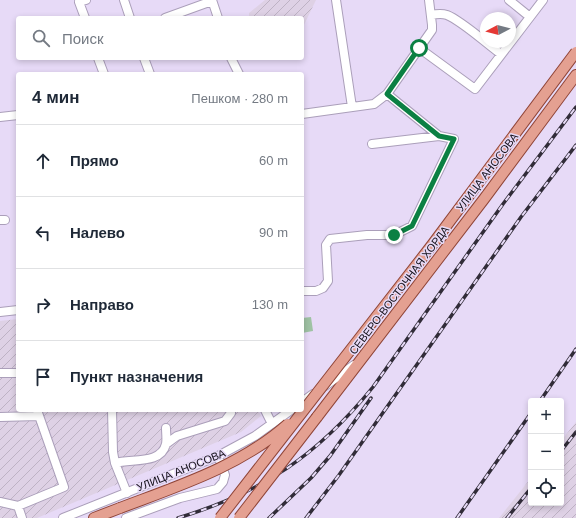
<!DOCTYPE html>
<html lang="ru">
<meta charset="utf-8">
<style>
:root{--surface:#fff;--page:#f6f6f7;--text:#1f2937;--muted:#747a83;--line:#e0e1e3}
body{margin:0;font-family:Arial,sans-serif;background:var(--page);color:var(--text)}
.controls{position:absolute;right:12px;bottom:12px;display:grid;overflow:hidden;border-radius:4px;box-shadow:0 2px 6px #0003}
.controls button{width:36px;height:36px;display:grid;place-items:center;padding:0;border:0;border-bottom:1px solid var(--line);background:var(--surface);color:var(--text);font:20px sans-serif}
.compass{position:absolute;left:480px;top:12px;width:36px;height:36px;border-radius:50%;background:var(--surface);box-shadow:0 2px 6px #0003;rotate:263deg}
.stop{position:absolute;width:12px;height:12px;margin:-9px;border:3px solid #0b8043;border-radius:50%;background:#fff}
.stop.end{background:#0b8043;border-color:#fff;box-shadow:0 1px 4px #0008}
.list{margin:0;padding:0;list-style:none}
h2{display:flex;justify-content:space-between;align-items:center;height:52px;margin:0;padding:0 16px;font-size:17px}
h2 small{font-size:13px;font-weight:400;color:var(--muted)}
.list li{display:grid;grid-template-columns:26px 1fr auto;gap:12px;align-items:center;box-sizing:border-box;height:72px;padding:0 16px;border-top:1px solid var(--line)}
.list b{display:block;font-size:15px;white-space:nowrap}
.list em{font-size:13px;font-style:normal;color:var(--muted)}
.icon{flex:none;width:22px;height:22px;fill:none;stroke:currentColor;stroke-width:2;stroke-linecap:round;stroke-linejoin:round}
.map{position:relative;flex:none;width:576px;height:518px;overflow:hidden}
.search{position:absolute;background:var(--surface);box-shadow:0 2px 6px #0003;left:16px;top:16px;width:288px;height:44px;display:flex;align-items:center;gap:10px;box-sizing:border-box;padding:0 14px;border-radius:4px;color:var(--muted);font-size:15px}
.panel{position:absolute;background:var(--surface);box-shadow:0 2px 6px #0003;left:16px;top:72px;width:288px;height:340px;border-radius:4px}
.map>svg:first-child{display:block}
.industrial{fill:url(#industrial-furrows)}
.grass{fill:#9fc2a4}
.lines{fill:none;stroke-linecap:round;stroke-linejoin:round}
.minor-casing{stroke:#ab9fba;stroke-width:10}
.major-casing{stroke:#904538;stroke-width:12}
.minor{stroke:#fff;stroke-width:8}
.major{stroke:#e4a091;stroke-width:10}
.rail-casing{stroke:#312c38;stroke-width:3.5}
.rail{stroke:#e7daf7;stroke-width:2;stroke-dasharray:6;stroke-linecap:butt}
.major-bridge-casing{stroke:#904538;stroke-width:12;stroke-linecap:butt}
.major-bridge{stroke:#e4a091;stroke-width:10}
.route{stroke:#0b8043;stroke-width:5}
.labels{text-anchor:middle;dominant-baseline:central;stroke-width:3;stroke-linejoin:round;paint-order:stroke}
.street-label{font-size:11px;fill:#141019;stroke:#e7daf7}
</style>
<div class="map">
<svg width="576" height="518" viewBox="0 0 576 518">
<defs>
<pattern id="industrial-furrows" width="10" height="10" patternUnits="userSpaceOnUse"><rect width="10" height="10" fill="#ded1e5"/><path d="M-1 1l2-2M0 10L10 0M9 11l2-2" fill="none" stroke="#beb2c4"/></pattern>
</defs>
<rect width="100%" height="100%" fill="#e7daf7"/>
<!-- industrial -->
<path class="industrial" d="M265 0H316L302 29V18H249V13Z
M18 319V410H258L261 416 241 432 37 518H0V321Z
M576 422V518H499L531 478V503H561V441Z"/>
<!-- grass -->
<path class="grass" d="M311 317 313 331 302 333V318Z"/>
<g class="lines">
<defs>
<path id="minor" d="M124 0 130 18
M212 0 218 18
M336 0 352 107
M509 0 530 17
M431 15C436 14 441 13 447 15 462 21 487 44 501 54
M85 18 79 2 86 0
M165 18 212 1
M419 48 475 89 543 0
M98 58 104 74
M144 58 150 74
M231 58 239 74
M387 94 432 30V25L429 0
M302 114 374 104 387 94 439 136 454 139 412 226 394 235H367L330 239 326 245 328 281 323 288 316 291H302
M0 117 18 115
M372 144 439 136
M0 220H5
M0 312 18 310
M0 373H18
M325 386 354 365
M302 402 313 394
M112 410 113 452 115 463
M265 410 272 424
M0 417 39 416
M166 444 177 436 225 421 231 413 230 410
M127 493 115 463C131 458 161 465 166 444 167 439 166 433 166 428
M0 502 18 506 22 518
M18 506 64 487 37 410
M63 518 218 456 255 436 291 410
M126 518 180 498 217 489 223 482 225 475 220 461"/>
<path id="major" d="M317 417 484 199 576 75
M94 518 120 508"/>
</defs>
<!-- minor casing -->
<use href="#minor" class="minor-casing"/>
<!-- major casing -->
<use href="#major" class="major-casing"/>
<!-- minor -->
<use href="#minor" class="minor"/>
<!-- major -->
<use href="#major" class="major"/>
<defs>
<path id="rail" d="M540 401 576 349
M561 451 576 432
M178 518C263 492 317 456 373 387L503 204 576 107
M269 518 311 478 330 456 371 398
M306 518 339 475 521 217 576 145
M457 518 531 413
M507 518 531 488"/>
</defs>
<!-- rail casing -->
<use href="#rail" class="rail-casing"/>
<!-- rail -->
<use href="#rail" class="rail"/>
<defs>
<path id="major-bridge" d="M120 508C178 486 241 466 288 424
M220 518 432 245 576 52
M239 518 317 417"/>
</defs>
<!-- major-bridge casing -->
<use href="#major-bridge" class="major-bridge-casing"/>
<!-- major-bridge -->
<use href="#major-bridge" class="major-bridge"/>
</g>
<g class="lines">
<!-- route -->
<path class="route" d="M394 235 412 226 454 139 439 136 387 94 419 48"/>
</g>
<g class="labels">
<!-- street labels -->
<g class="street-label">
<text transform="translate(487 172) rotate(-53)">УЛИЦА АНОСОВА</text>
<text transform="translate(399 290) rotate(-53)">СЕВЕРО-ВОСТОЧНАЯ ХОРДА</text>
<text transform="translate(181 470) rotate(-22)">УЛИЦА АНОСОВА</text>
</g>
</g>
</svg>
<div class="controls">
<button>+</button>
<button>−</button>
<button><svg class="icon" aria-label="locate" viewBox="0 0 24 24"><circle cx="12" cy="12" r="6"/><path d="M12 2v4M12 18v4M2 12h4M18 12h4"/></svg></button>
</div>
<svg class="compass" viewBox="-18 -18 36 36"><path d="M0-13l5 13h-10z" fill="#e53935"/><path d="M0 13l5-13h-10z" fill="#747a83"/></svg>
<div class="stop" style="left:419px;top:48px"></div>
<div class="stop end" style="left:394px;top:235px"></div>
<div class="search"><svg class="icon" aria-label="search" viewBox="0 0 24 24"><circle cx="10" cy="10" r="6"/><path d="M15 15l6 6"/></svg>Поиск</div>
<section class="panel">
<h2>4 мин<small>Пешком · 280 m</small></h2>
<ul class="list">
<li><svg class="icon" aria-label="ahead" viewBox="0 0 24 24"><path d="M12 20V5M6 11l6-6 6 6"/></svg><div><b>Прямо</b></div><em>60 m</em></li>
<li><svg class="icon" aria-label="left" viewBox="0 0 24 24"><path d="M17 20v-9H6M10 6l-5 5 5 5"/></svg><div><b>Налево</b></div><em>90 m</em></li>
<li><svg class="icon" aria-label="right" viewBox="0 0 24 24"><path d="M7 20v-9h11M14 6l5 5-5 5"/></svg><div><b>Направо</b></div><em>130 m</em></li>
<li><svg class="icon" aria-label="arrive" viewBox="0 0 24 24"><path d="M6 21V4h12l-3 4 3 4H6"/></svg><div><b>Пункт назначения</b></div></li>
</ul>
</section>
</div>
